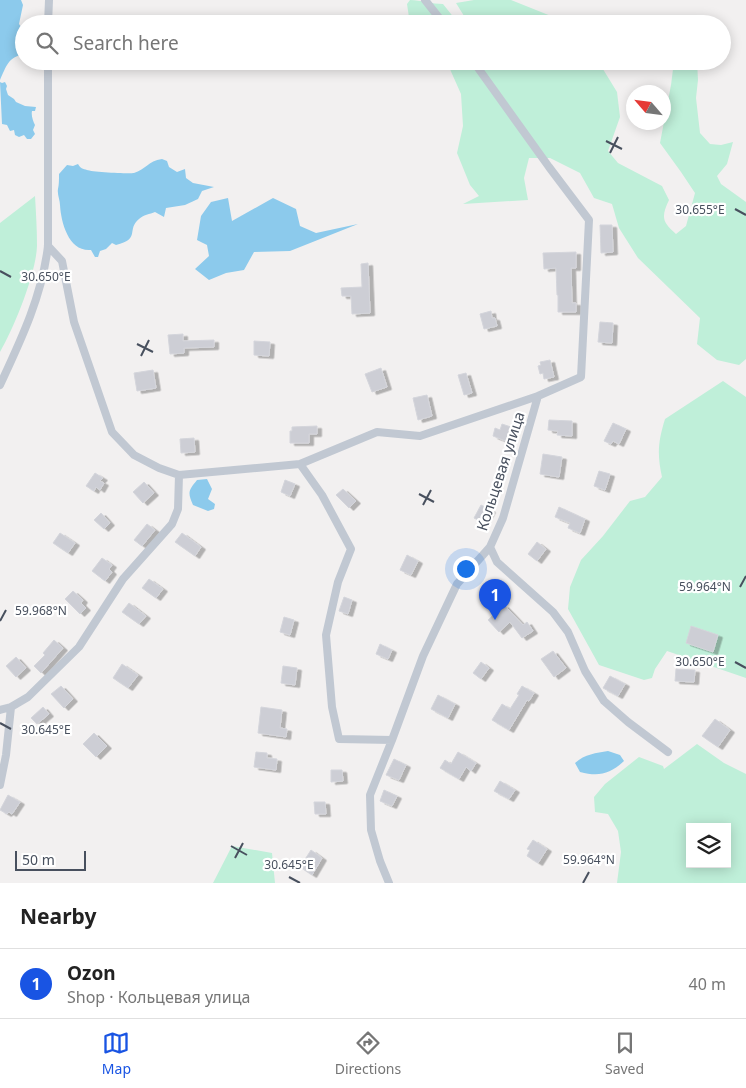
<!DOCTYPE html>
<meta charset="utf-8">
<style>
:root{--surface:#fff;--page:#f2f2f2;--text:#222;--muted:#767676;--line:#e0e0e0;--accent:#1954e3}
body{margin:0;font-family:"Noto Sans",sans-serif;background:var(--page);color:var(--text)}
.controls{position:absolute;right:15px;bottom:15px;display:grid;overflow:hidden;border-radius:0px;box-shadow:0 2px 12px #0003}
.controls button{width:45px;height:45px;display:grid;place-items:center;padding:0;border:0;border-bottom:1px solid var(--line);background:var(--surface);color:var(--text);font:25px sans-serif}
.compass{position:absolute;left:626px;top:85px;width:45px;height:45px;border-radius:50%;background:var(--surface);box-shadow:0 2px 12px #0003;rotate:298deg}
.scale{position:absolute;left:15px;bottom:12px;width:71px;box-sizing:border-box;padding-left:5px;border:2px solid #48505e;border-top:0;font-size:14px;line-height:18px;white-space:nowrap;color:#48505e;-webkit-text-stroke:4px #fff;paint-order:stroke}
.you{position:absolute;left:465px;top:568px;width:18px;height:18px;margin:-12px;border:4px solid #fff;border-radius:50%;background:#1a73e8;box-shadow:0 0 0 8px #1a73e833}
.badge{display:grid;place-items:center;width:32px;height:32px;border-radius:50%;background:var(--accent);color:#fff;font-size:16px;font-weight:700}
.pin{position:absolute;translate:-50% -41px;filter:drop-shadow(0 1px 2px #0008)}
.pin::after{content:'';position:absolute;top:26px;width:18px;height:15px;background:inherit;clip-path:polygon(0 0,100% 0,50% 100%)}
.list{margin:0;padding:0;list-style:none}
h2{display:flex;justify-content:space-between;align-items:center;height:65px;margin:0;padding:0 20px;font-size:21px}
h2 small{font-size:16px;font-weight:400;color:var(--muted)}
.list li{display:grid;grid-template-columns:32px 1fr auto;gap:15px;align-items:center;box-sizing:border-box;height:70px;padding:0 20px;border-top:1px solid var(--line)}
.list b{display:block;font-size:19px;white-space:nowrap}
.list p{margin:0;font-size:16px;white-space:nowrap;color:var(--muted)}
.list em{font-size:16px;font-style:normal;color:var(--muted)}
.icon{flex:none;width:28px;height:28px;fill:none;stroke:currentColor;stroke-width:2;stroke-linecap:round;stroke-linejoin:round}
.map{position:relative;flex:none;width:746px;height:883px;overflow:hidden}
.search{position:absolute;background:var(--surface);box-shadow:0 2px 12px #0003;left:15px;right:15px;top:15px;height:55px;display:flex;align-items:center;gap:12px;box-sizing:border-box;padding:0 18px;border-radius:28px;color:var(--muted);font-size:19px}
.sheet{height:135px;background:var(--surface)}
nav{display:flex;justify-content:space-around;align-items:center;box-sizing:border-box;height:70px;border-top:1px solid var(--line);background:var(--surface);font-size:14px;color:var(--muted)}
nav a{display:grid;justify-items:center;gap:2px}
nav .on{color:var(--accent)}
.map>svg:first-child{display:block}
.green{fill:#bfefd9;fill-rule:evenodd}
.water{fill:#8ccaec}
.building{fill:#cdced5;stroke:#d4d5db;filter:url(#shadow)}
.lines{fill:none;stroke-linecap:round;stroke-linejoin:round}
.street{stroke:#c1c8d2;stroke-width:8}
.ticks{fill:none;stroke:#48505e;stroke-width:2}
.labels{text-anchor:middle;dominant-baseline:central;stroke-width:4.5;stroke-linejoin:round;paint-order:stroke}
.street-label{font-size:15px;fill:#48505e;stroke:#fff}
.ticks-label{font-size:12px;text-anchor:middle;fill:#48505e;stroke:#fff;stroke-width:4.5;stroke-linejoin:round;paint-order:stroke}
</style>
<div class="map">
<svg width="746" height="883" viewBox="0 0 746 883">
<defs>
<filter id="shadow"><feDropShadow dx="4.5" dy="2.5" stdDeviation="0" flood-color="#0004"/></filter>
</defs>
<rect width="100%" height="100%" fill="#f2f0f0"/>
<!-- green -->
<path class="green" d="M410 0C421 0 432 4 443 4L459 24H410L407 4Z
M474 0H511L571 24H469L456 3Z
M434 61H598L617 92 620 117 608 151 618 163 662 186 669 200C661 217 662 222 676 234L686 226 695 193 681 172 660 143 671 85 674 61H697L698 80 696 98 700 133 710 144 721 145 733 142 727 164 717 176 721 184 746 202V359L739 365 717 360 697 344 700 318 638 258 619 228 612 204 594 198 580 173 550 158H529L524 178 528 200 463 204 479 196 470 185 457 153 463 126 461 94 449 67Z
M35 196C36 213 37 230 37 246 36 274 14 328 0 352V223Z
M723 381 746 397V678L667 651 655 669 652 678 644 680 599 665 568 609 570 587 581 560 603 536 630 501 645 497 662 477C657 454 658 442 665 419Z
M697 744 724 763 746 774V883H617L621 852 618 831 608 814 595 812 594 797 605 784 639 757 663 766 664 769ZM690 827H727V864H690Z
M232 846 272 853 275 883H213Z"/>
<!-- water -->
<path class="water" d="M0 0H21L23 5 19 24 24 31V54C8 57 6 67 0 80Z
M0 82 2 83 5 82 7 86 6 89 8 95 14 99 16 102 25 106 36 107 35 111H32C31 115 33 121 35 125L33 130 35 134 31 139H27L24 135 19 137 15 135 14 130 10 131 7 125 2 124Z
M162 159 167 161 169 167 177 172 185 169 186 178 193 183 214 187 202 191 198 199 185 205 166 208 164 217 155 212C150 214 143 215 139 219 126 230 141 239 116 245L112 243 106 249 100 251 98 257H95L91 250C69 252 61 223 60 205 60 200 57 194 58 189 59 184 59 180 59 174L67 165 73 166 78 164C80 168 83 169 87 170 92 172 129 174 134 173 145 170 148 161 162 159Z
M228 198 232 221 273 198 296 209 300 226 316 233 358 224 290 251 254 252 244 270 226 273 209 280 195 269 209 256 207 245 197 240 201 216 211 202Z
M207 479 212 489 208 499 215 504 214 509 208 511 193 505C187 492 189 490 197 480Z
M608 751 620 755 624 761C610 774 599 777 580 772L575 763C585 754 596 753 608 751Z"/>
<!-- building -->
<path class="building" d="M600 225H612L613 252 601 253Z
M576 252V268H571L572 303H576V312H558V295H557L556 268 544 269 543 253Z
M368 263 370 313 352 314 351 296H342L341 288 362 287 361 264Z
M491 311 492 318H495L497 326 484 329 480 314Z
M600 322 613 323 612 343 598 342Z
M183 334V341L214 340V347L184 348V353L170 354 168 335Z
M254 341 270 342 269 356 254 355Z
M550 360 554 377 544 379 543 373 540 374 538 366 541 365 540 362Z
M381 368 387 387 372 392 365 374Z
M153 370 156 388 137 391 134 373Z
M466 373 472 393 464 395 458 375Z
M427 395 432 416 418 420 413 398Z
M549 420 572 421V436L557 435 558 431 548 430Z
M613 423 626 429 619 444 613 441 611 444 604 441Z
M502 424 511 427 506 441 493 436 495 428 500 430Z
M317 426V434H309V443H290V431H292V427Z
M194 438 195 452 181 453 180 439Z
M543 454 562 457 559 477 540 474Z
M599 471 610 474 605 490 594 486Z
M95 473 103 478 100 481 104 483 100 490 96 487 94 491 86 486Z
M285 480 295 484 290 496 281 492Z
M144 482 154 493 143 503 133 492Z
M343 489 356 501 349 508 336 495Z
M481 505 491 510 484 523 474 518Z
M559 507 585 519 580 533 568 528 570 523 555 517Z
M101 513 110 523 104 529 94 520Z
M147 524 155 530 142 546 134 540Z
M60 533 75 543 68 553 53 543Z
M182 533 201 547 195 556 175 542Z
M537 542 546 549 537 561 528 554Z
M407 555 418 561 411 575 400 570Z
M102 558 112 565 109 569 112 572 105 581 92 571Z
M149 579 163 589 156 598 142 588Z
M73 591 83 600 81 603 86 608 80 614 65 599Z
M344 597 352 600 348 614 339 611Z
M129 603 146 616 139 624 122 612Z
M504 605 523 625 527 622 533 631 522 638 510 622 499 632 488 620Z
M284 617 294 620 290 635 280 632Z
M691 626 718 635 713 652 686 643Z
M54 640 63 648 41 673 34 666 45 655 43 653Z
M380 644 392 650 388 659 376 654Z
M553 651 566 668 554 677 541 659Z
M16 657 26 668 16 677 6 666Z
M481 662 489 668 481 679 473 673Z
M122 664 138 675 128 688 113 678Z
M283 666 297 668 295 685 281 683Z
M676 669 695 670 694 682 675 681Z
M610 676 625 684 618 696 603 688Z
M61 686 73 699 64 708 51 694Z
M522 686 534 693 529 701 527 700 509 730 492 720 502 704 510 709 519 695 517 694Z
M438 695 455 704 448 718 431 709Z
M43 707 49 714 37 724 31 718Z
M261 707 282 710 280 728 287 729 286 737 258 733Z
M715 719 730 730 718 747 702 736Z
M94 733 107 746 96 757 83 744Z
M256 752 267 753V758L277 759 276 770 254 767Z
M458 752 476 763 471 771 466 767 459 779 440 768 445 760 451 764Z
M394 759 406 765 399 780 386 775Z
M331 770H342L343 781 331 782Z
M500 781 515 790 509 799 494 791Z
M384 790 397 796 392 806 380 801Z
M8 795 20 802 12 814 9 812 7 814 0 810Z
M314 802H325L326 814H315Z
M533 840 547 849 538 863 527 856 530 850 527 849Z
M311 850 322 858 312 875 300 867Z"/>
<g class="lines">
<!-- street -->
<path class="street" d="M425 0 444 24
M48 24 49 0
M48 246 62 261 74 322 112 432 134 455 159 468 179 475 300 464 377 432 420 436 538 396
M0 385C21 340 42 296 48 246V61
M300 464 322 495 351 549 338 582 326 635 332 707 339 739 392 740
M490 547 497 562 553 612 568 632 585 671 604 701 628 722 668 752
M0 710 11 707 28 697 79 647 123 579 172 524 178 509 179 475
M0 785 6 755 11 707
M389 883 380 861 371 830 370 795 392 740 423 656 457 584 490 547 503 518 538 396 581 377 589 220 549 167 473 61"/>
</g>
<!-- ticks -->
<path class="ticks" d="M606 141 622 149M610 153 618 137M735 209 746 215M0 271 11 277M137 344 153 352M141 356 149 340M419 494 434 502M423 505 431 490M740 587 746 576M0 621 6 610M735 662 746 668M0 723 11 729M231 846 247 855M235 858 243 843M289 877 300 883M583 883 589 872"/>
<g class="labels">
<!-- street labels -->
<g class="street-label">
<text transform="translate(500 471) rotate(-72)">Кольцевая улица</text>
</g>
</g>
<g class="ticks-label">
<text x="700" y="214">30.655°E</text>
<text x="46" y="281">30.650°E</text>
<text x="705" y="591">59.964°N</text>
<text x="41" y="615">59.968°N</text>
<text x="700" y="666">30.650°E</text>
<text x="46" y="734">30.645°E</text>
<text x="589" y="864">59.964°N</text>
<text x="289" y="869">30.645°E</text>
</g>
</svg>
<div class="controls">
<button><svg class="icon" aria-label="layers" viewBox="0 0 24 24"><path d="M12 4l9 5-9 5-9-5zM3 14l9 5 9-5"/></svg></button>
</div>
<svg class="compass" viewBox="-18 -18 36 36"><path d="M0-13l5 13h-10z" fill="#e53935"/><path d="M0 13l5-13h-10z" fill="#767676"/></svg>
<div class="scale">50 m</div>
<div class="you"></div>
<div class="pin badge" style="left:495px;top:620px">1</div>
<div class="search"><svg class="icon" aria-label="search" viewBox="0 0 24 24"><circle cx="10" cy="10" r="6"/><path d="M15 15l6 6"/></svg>Search here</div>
</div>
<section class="sheet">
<h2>Nearby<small></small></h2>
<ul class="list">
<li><span class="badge">1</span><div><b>Ozon</b><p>Shop · Кольцевая улица</p></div><em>40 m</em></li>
</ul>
</section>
<nav>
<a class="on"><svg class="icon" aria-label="map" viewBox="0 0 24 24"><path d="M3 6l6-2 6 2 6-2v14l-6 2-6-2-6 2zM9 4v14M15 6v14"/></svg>Map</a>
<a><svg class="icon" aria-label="directions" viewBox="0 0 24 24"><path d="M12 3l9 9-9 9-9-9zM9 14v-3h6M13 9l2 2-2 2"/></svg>Directions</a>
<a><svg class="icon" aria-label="saved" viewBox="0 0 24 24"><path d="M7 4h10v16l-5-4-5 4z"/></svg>Saved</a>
</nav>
